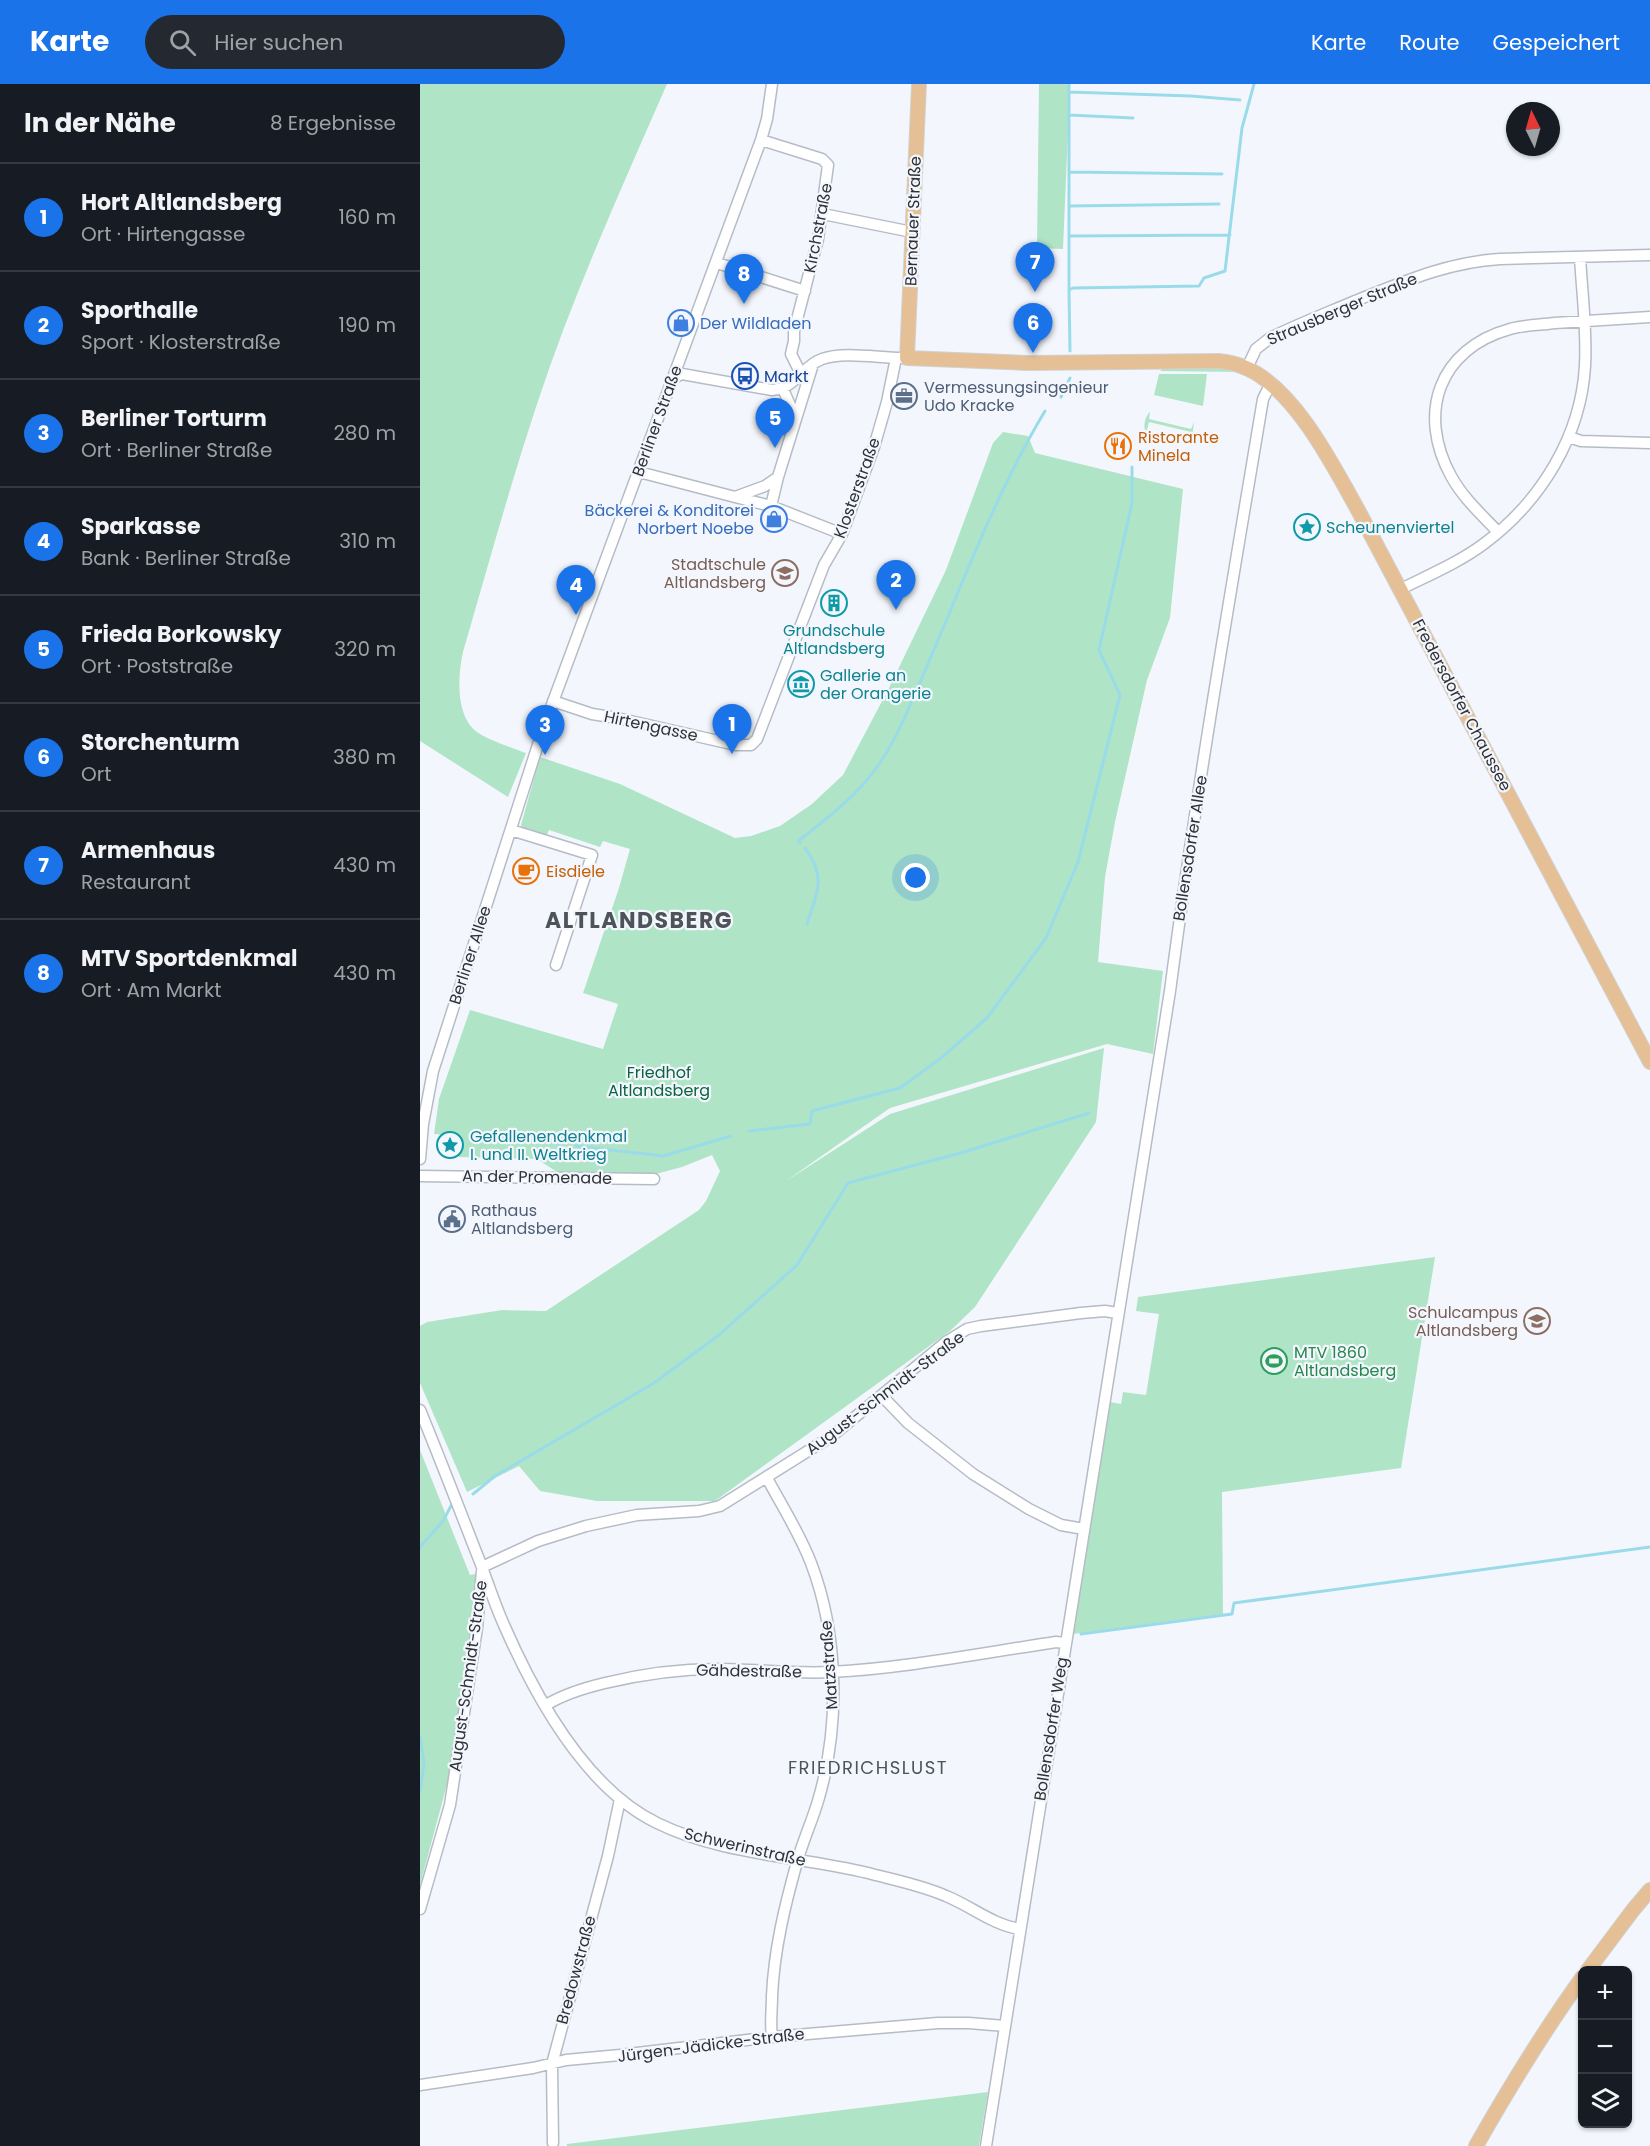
<!DOCTYPE html>
<html lang="de">
<meta charset="utf-8">
<style>
:root{--surface:#171b24;--page:#242831;--text:#f1f3f6;--muted:#9ea1a6;--line:#363941;--accent:#1a73e8}
body{margin:0;font-family:Poppins,sans-serif;background:var(--page);color:var(--text)}
.controls{position:absolute;right:18px;bottom:18px;display:grid;overflow:hidden;border-radius:9px;box-shadow:0 2px 4px #0004}
.controls button{width:54px;height:54px;display:grid;place-items:center;padding:0;border:0;border-bottom:2px solid var(--line);background:var(--surface);color:var(--text);font:30px sans-serif}
.compass{position:absolute;left:1086px;top:18px;width:54px;height:54px;border-radius:50%;background:var(--surface);box-shadow:0 2px 4px #0004;rotate:355deg}
.you{position:absolute;left:496px;top:794px;width:21px;height:21px;margin:-15px;border:4px solid #fff;border-radius:50%;background:#1a73e8;box-shadow:0 0 0 9px #1a73e833}
.badge{display:grid;place-items:center;width:39px;height:39px;border-radius:50%;background:var(--accent);color:#fff;font-size:20px;font-weight:700}
.pin{position:absolute;translate:-50% -50px;filter:drop-shadow(0 2px 3px #0008)}
.pin::after{content:'';position:absolute;top:32px;width:21px;height:18px;background:inherit;clip-path:polygon(0 0,100% 0,50% 100%)}
.list{margin:0;padding:0;list-style:none}
h2{display:flex;justify-content:space-between;align-items:center;height:78px;margin:0;padding:0 24px;font-size:26px}
h2 small{font-size:20px;font-weight:400;color:var(--muted)}
.list li{display:grid;grid-template-columns:39px 1fr auto;gap:18px;align-items:center;box-sizing:border-box;height:108px;padding:0 24px;border-top:2px solid var(--line)}
.list b{display:block;font-size:22px;white-space:nowrap}
.list p{margin:0;font-size:20px;white-space:nowrap;color:var(--muted)}
.list em{font-size:20px;font-style:normal;color:var(--muted)}
.icon{flex:none;width:33px;height:33px;fill:none;stroke:currentColor;stroke-width:2;stroke-linecap:round;stroke-linejoin:round}
.map{position:relative;flex:none;width:1230px;height:2062px;overflow:hidden}
header{display:flex;align-items:center;gap:36px;box-sizing:border-box;height:84px;padding:0 30px;background:var(--accent);color:#fff}
header strong{font-size:28px}
nav{display:flex;gap:33px;margin-inline-start:auto;font-size:21px}
.search{width:420px;height:54px;background:var(--page);display:flex;align-items:center;gap:15px;box-sizing:border-box;padding:0 21px;border-radius:33px;color:var(--muted);font-size:22px}
main{display:flex}
aside{flex:1;background:var(--surface)}
.map>svg:first-child{display:block}
.green{fill:#b0e4c6}
.lines{fill:none;stroke-linecap:round;stroke-linejoin:round}
.stream{stroke:#9adbea;stroke-width:3}
.minor-casing{stroke:#b5bcc6;stroke-width:13}
.major-casing{stroke:#d1d2d3;stroke-width:16}
.minor{stroke:#fff;stroke-width:10}
.major{stroke:#e5bf95;stroke-width:14}
.labels{text-anchor:middle;dominant-baseline:central;stroke-width:4.5;stroke-linejoin:round;paint-order:stroke}
.street-label{font-size:16px;fill:#2e3135;stroke:#f3f7fd}
.shop-label{font-size:16px;fill:#366cbe;stroke:#f3f7fd;text-anchor:start}
.transit-label{font-size:16px;fill:#164399;stroke:#f3f7fd;text-anchor:start}
.service-label{font-size:16px;fill:#4e5e75;stroke:#f3f7fd;text-anchor:start}
.food-label{font-size:16px;fill:#c56008;stroke:#f3f7fd;text-anchor:start}
.culture-label{font-size:16px;fill:#0d838f;stroke:#f3f7fd;text-anchor:start}
.education-label{font-size:16px;fill:#785e54;stroke:#f3f7fd;text-anchor:end}
.park-label{font-size:16px;fill:#0d6540;stroke:#f3f7fd}
.leisure-label{font-size:16px;fill:#27864d;stroke:#f3f7fd;text-anchor:start}
.neighbourhood-label{font-size:18px;letter-spacing:1.5px;fill:#4d525b;stroke:#f3f7fd}
.district-label{font-size:22px;font-weight:bold;letter-spacing:1.5px;fill:#4d525b;stroke:#f3f7fd}
</style>
<header>
<strong>Karte</strong>
<div class="search"><svg class="icon" aria-label="search" viewBox="0 0 24 24"><circle cx="10" cy="10" r="6"/><path d="M15 15l6 6"/></svg>Hier suchen</div>
<nav><a>Karte</a><a>Route</a><a>Gespeichert</a></nav>
</header>
<main>
<aside>
<h2>In der Nähe<small>8 Ergebnisse</small></h2>
<ul class="list">
<li><span class="badge">1</span><div><b>Hort Altlandsberg</b><p>Ort · Hirtengasse</p></div><em>160 m</em></li>
<li><span class="badge">2</span><div><b>Sporthalle</b><p>Sport · Klosterstraße</p></div><em>190 m</em></li>
<li><span class="badge">3</span><div><b>Berliner Torturm</b><p>Ort · Berliner Straße</p></div><em>280 m</em></li>
<li><span class="badge">4</span><div><b>Sparkasse</b><p>Bank · Berliner Straße</p></div><em>310 m</em></li>
<li><span class="badge">5</span><div><b>Frieda Borkowsky</b><p>Ort · Poststraße</p></div><em>320 m</em></li>
<li><span class="badge">6</span><div><b>Storchenturm</b><p>Ort</p></div><em>380 m</em></li>
<li><span class="badge">7</span><div><b>Armenhaus</b><p>Restaurant</p></div><em>430 m</em></li>
<li><span class="badge">8</span><div><b>MTV Sportdenkmal</b><p>Ort · Am Markt</p></div><em>430 m</em></li>
</ul>
</aside>
<div class="map">
<svg width="1230" height="2062" viewBox="0 0 1230 2062">
<rect width="100%" height="100%" fill="#f3f7fd"/>
<!-- green -->
<path class="green" d="M0 0H247C201 105 153 211 117 320 90 402 67 485 43 568 38 591 35 632 57 648 68 656 93 664 106 669L88 713 0 657Z
M619 0H650L643 165 617 164Z
M747 281 806 284 819 288 740 287Z
M739 290H787L783 322 734 311Z
M730 328 729 335 771 345 774 338 772 354 769 356 771 348 729 338 727 346H725C723 341 726 331 730 328Z
M583 348 608 352 615 369 763 405 750 534 727 596 695 738 685 793 678 878 743 887 733 970 687 960 470 1024 366 1097 470 1030 684 964 676 1038 555 1223 530 1247 295 1417H177L120 1407 99 1382 47 1408 0 1299V1242L7 1238 82 1226 126 1227 279 1126 286 1117 300 1087 292 1071 262 1083 232 1091 140 1090 117 1075 39 1073 25 1051 14 1050 19 1015 50 926 183 965 198 920 163 909 199 804 210 765 183 757 180 763 129 746 126 753 103 745 101 741 120 673 200 700 315 754 331 752 360 742 392 720 423 691 469 604 526 486 573 359Z
M1015 1173 981 1384 802 1408 803 1530 653 1550 690 1318 701 1320 703 1308 726 1311 739 1230 716 1227 718 1213Z
M0 1366 50 1491 60 1489 29 1693 0 1801Z
M568 2008 559 2062H147V2060Z"/>
<g class="lines">
<!-- stream -->
<path class="stream" d="M649 0V206
M649 8 771 12 820 16
M649 31 713 34
M649 88 802 90
M649 122 799 120
M649 152 810 151
M650 267 649 206 653 204 779 202 784 194 805 187 822 44 834 0
M641 313 650 294
M380 759 378 757C402 739 427 719 447 696 476 662 492 616 510 575 546 491 578 405 625 327
M385 764C407 794 397 808 387 840
M329 1047 390 1040 392 1027 480 1004 521 974 567 934 626 854 658 778 700 611 679 566 712 419V383
M51 1050 141 1060
M156 1062 243 1072 311 1052
M53 1410 75 1392 234 1299 299 1251 377 1181 428 1099 544 1068 669 1029
M0 1463 23 1437 32 1420
M661 1550 812 1530 814 1519 1230 1463
M0 1653 4 1679 0 1708"/>
<defs>
<path id="minor" d="M341 56 402 75 408 81 398 155 374 247V257L371 270 381 290
M401 132 408 131 492 148
M297 179 385 207
M827 284 836 265 850 254C878 240 907 229 935 217 983 198 1028 178 1080 175L1230 171
M253 294 262 290 352 306C376 304 381 283 402 275 423 267 459 274 482 274
M363 305 376 335
M1149 353 1161 357 1230 359
M219 388 315 413 345 402 358 393 393 280
M315 413 351 422 422 450
M351 422 358 393
M1078 448C1061 430 1043 414 1031 392 997 330 1018 265 1090 245 1104 241 1120 241 1135 239 1166 237 1198 235 1230 233
M981 505C1009 491 1040 478 1065 459 1121 417 1161 352 1165 282 1167 246 1162 209 1160 173
M133 617 172 630 197 634 316 661H331L337 655 404 481 422 450 454 363 467 318 476 274
M91 746 172 771 136 881
M0 1075 3 1040 13 987 124 642 341 56 347 35 352 0
M0 1092 234 1095
M462 1312 488 1339 553 1390 609 1425 641 1441 664 1445
M0 1326C21 1377 40 1427 60 1478 68 1499 75 1521 84 1541 115 1612 165 1704 237 1739 302 1771 378 1772 448 1789 474 1796 501 1801 526 1812 551 1822 573 1841 600 1845
M347 1394C362 1422 380 1450 391 1479 419 1552 420 1643 398 1717 392 1737 383 1757 377 1778 365 1821 354 1866 352 1912 352 1926 350 1939 352 1953
M62 1483 118 1457 166 1442 217 1431 279 1427 300 1422 412 1352 526 1258 547 1245 561 1242 661 1229 685 1227 697 1229
M126 1621C144 1610 164 1604 185 1599 222 1590 259 1585 297 1585 335 1585 373 1590 411 1588 486 1584 562 1569 636 1558L645 1559
M0 1825 30 1721 57 1544 62 1487
M0 2001 113 1984 146 1976 200 1971 352 1953 518 1939H549L585 1942
M133 2059 132 1980 188 1772 200 1715
M566 2062 750 907C776 709 810 512 843 315L850 301"/>
<path id="major" d="M499 0 487 274 608 279 799 277C808 278 818 280 826 284 875 305 914 383 939 428L1230 978
M1168 1886 1213 1826 1230 1806
M1056 2062C1089 2004 1123 1948 1162 1894"/>
</defs>
<!-- minor casing -->
<use href="#minor" class="minor-casing"/>
<!-- major casing -->
<use href="#major" class="major-casing"/>
<!-- minor -->
<use href="#minor" class="minor"/>
<!-- major -->
<use href="#major" class="major"/>
</g>
<!-- icons -->
<defs>
<symbol id="shop-ring" viewBox="-11 -11 22 22"><circle r="9.5" fill="#f3f7fd" stroke="#3f7fe0" stroke-width="1.5"/><path d="M-5-2.5h2.3a2.7 3.5 0 0 1 5.4 0H5L5.5 6h-11ZM-1.5-2.5h3a1.5 2.3 0 0 0-3 0Z" fill="#3f7fe0"/></symbol>
<symbol id="bus-ring" viewBox="-11 -11 22 22"><circle r="9.5" fill="#f3f7fd" stroke="#1a4fb4" stroke-width="1.5"/><path d="M-5-6H5V4H4V6H2V4H-2V6H-4V4H-5ZM-3.5-4V0h7V-4ZM-3.5 1.2v1.5H-2V1.2ZM2 1.2v1.5H3.5V1.2Z" fill="#1a4fb4"/></symbol>
<symbol id="office-ring" viewBox="-11 -11 22 22"><circle r="9.5" fill="#f3f7fd" stroke="#5c6f8a" stroke-width="1.5"/><path d="M-6-3h4V-5.5h4V-3h4V5H-6ZM-1-4.5V-3h2v-1.5ZM-6 0V1H6V0Z" fill="#5c6f8a"/></symbol>
<symbol id="restaurant-ring" viewBox="-11 -11 22 22"><circle r="9.5" fill="#f3f7fd" stroke="#e8710a" stroke-width="1.5"/><path d="M-5-6h1v4h1v-4h1v4h1v-4h1v5L-1.5 .5V6h-2V.5L-5-1ZM5-6V6H3V1.5H1.5Q1.5-4 5-6Z" fill="#e8710a"/></symbol>
<symbol id="sight-ring" viewBox="-11 -11 22 22"><circle r="9.5" fill="#f3f7fd" stroke="#0f9aa8" stroke-width="1.5"/><path d="M0-6L1.8-2.2L6-1.7L2.9 1.2L3.7 5.4L0 3.3L-3.7 5.4L-2.9 1.2L-6-1.7L-1.8-2.2Z" fill="#0f9aa8"/></symbol>
<symbol id="school-ring" viewBox="-11 -11 22 22"><circle r="9.5" fill="#f3f7fd" stroke="#8d6e63" stroke-width="1.5"/><path d="M0-5L7-2L0 1L-7-2ZM-4 1L0 2.5L4 1V4Q0 6-4 4Z" fill="#8d6e63"/></symbol>
<symbol id="building-ring" viewBox="-11 -11 22 22"><circle r="9.5" fill="#f3f7fd" stroke="#0f9aa8" stroke-width="1.5"/><path d="M-4-6H4V6H1V3H-1V6H-4ZM-2.5-4.3h1.7v1.8h-1.7ZM.8-4.3h1.7v1.8H.8ZM-2.5-1h1.7V.8h-1.7ZM.8-1h1.7V.8H.8Z" fill="#0f9aa8"/></symbol>
<symbol id="museum-ring" viewBox="-11 -11 22 22"><circle r="9.5" fill="#f3f7fd" stroke="#0f9aa8" stroke-width="1.5"/><path d="M0-6L6-3V-2H-6V-3ZM-5-1h2V3h-2ZM-1-1h2V3h-2ZM3-1h2V3H3ZM-6 4H6V6H-6Z" fill="#0f9aa8"/></symbol>
<symbol id="cafe-ring" viewBox="-11 -11 22 22"><circle r="9.5" fill="#f3f7fd" stroke="#e8710a" stroke-width="1.5"/><path d="M-5.5-4.5H6V0H3Q3 3.5 0 3.5H-2.5Q-5.5 3.5-5.5 0ZM3-3.2v2h1.7v-2ZM-6 4.5H4V6H-6Z" fill="#e8710a"/></symbol>
<symbol id="civic-ring" viewBox="-11 -11 22 22"><circle r="9.5" fill="#f3f7fd" stroke="#5c6f8a" stroke-width="1.5"/><path d="M-.6-6.5H3V-4.5H.6V-3L4-1V1h2V6H-6V1h2V-1L-.6-3ZM-1.2 2.5V6h2.4V2.5Z" fill="#5c6f8a"/></symbol>
<symbol id="stadium-ring" viewBox="-11 -11 22 22"><circle r="9.5" fill="#f3f7fd" stroke="#2e9e5b" stroke-width="1.5"/><path d="M0-5a6.5 5 0 1 0 0 10a6.5 5 0 1 0 0-10ZM-3.5-1.8h7v3.6h-7Z" fill="#2e9e5b"/></symbol>
</defs>
<g fill-rule="evenodd">
<use href="#shop-ring" x="246" y="224" width="30" height="30"/>
<use href="#bus-ring" x="310" y="277" width="30" height="30"/>
<use href="#office-ring" x="469" y="297" width="30" height="30"/>
<use href="#restaurant-ring" x="683" y="347" width="30" height="30"/>
<use href="#shop-ring" x="339" y="420" width="30" height="30"/>
<use href="#sight-ring" x="872" y="428" width="30" height="30"/>
<use href="#school-ring" x="350" y="474" width="30" height="30"/>
<use href="#building-ring" x="399" y="504" width="30" height="30"/>
<use href="#museum-ring" x="366" y="585" width="30" height="30"/>
<use href="#cafe-ring" x="91" y="772" width="30" height="30"/>
<use href="#sight-ring" x="15" y="1046" width="30" height="30"/>
<use href="#civic-ring" x="17" y="1120" width="30" height="30"/>
<use href="#school-ring" x="1102" y="1222" width="30" height="30"/>
<use href="#stadium-ring" x="839" y="1262" width="30" height="30"/>
</g>
<g class="labels">
<!-- street labels -->
<g class="street-label">
<text transform="translate(493 137) rotate(-88)">Bernauer Straße</text>
<text transform="translate(398 144) rotate(-79)">Kirchstraße</text>
<text transform="translate(922 225) rotate(-23)">Strausberger Straße</text>
<text transform="translate(237 337) rotate(-70)">Berliner Straße</text>
<text transform="translate(437 404) rotate(-70)">Klosterstraße</text>
<text transform="translate(1042 621) rotate(62)">Fredersdorfer Chaussee</text>
<text transform="translate(231 642) rotate(12)">Hirtengasse</text>
<text transform="translate(770 764) rotate(-81)">Bollensdorfer Allee</text>
<text transform="translate(50 871) rotate(-72)">Berliner Allee</text>
<text transform="translate(117 1093) rotate(1)">An der Promenade</text>
<text transform="translate(465 1309) rotate(-37)">August-Schmidt-Straße</text>
<text transform="translate(409 1581) rotate(-94)">Matzstraße</text>
<text transform="translate(329 1587) rotate(1)">Gähdestraße</text>
<text transform="translate(48 1592) rotate(-82)">August-Schmidt-Straße</text>
<text transform="translate(631 1645) rotate(-81)">Bollensdorfer Weg</text>
<text transform="translate(325 1763) rotate(13)">Schwerinstraße</text>
<text transform="translate(156 1886) rotate(-75)">Bredowstraße</text>
<text transform="translate(291 1961) rotate(-7)">Jürgen-Jädicke-Straße</text>
</g>
<!-- shop labels -->
<g class="shop-label">
<text x="280" y="239">Der Wildladen</text>
<text x="334" y="426" text-anchor="end">Bäckerei &amp; Konditorei<tspan x="334" dy="18">Norbert Noebe</tspan></text>
</g>
<!-- transit labels -->
<g class="transit-label">
<text x="344" y="292">Markt</text>
</g>
<!-- service labels -->
<g class="service-label">
<text x="504" y="303">Vermessungsingenieur<tspan x="504" dy="18">Udo Kracke</tspan></text>
<text x="51" y="1126">Rathaus<tspan x="51" dy="18">Altlandsberg</tspan></text>
</g>
<!-- food labels -->
<g class="food-label">
<text x="718" y="353">Ristorante<tspan x="718" dy="18">Minela</tspan></text>
<text x="126" y="787">Eisdiele</text>
</g>
<!-- culture labels -->
<g class="culture-label">
<text x="906" y="443">Scheunenviertel</text>
<text x="414" y="546" text-anchor="middle">Grundschule<tspan x="414" dy="18">Altlandsberg</tspan></text>
<text x="400" y="591">Gallerie an<tspan x="400" dy="18">der Orangerie</tspan></text>
<text x="50" y="1052">Gefallenendenkmal<tspan x="50" dy="18">I. und II. Weltkrieg</tspan></text>
</g>
<!-- education labels -->
<g class="education-label">
<text x="346" y="480">Stadtschule<tspan x="346" dy="18">Altlandsberg</tspan></text>
<text x="1098" y="1228">Schulcampus<tspan x="1098" dy="18">Altlandsberg</tspan></text>
</g>
<!-- park labels -->
<g class="park-label">
<text x="239" y="988">Friedhof<tspan x="239" dy="18">Altlandsberg</tspan></text>
</g>
<!-- leisure labels -->
<g class="leisure-label">
<text x="874" y="1268">MTV 1860<tspan x="874" dy="18">Altlandsberg</tspan></text>
</g>
<!-- neighbourhood labels -->
<g class="neighbourhood-label">
<text x="448" y="1683">FRIEDRICHSLUST</text>
</g>
<!-- district labels -->
<g class="district-label">
<text x="219" y="836">ALTLANDSBERG</text>
</g>
</g>
</svg>
<div class="controls">
<button>+</button>
<button>−</button>
<button><svg class="icon" aria-label="layers" viewBox="0 0 24 24"><path d="M12 4l9 5-9 5-9-5zM3 14l9 5 9-5"/></svg></button>
</div>
<svg class="compass" viewBox="-18 -18 36 36"><path d="M0-13l5 13h-10z" fill="#e53935"/><path d="M0 13l5-13h-10z" fill="#9ea1a6"/></svg>
<div class="you"></div>
<div class="pin badge" style="left:312px;top:670px">1</div>
<div class="pin badge" style="left:476px;top:526px">2</div>
<div class="pin badge" style="left:125px;top:671px">3</div>
<div class="pin badge" style="left:156px;top:531px">4</div>
<div class="pin badge" style="left:355px;top:364px">5</div>
<div class="pin badge" style="left:613px;top:269px">6</div>
<div class="pin badge" style="left:615px;top:208px">7</div>
<div class="pin badge" style="left:324px;top:220px">8</div>
</div>
</main>
